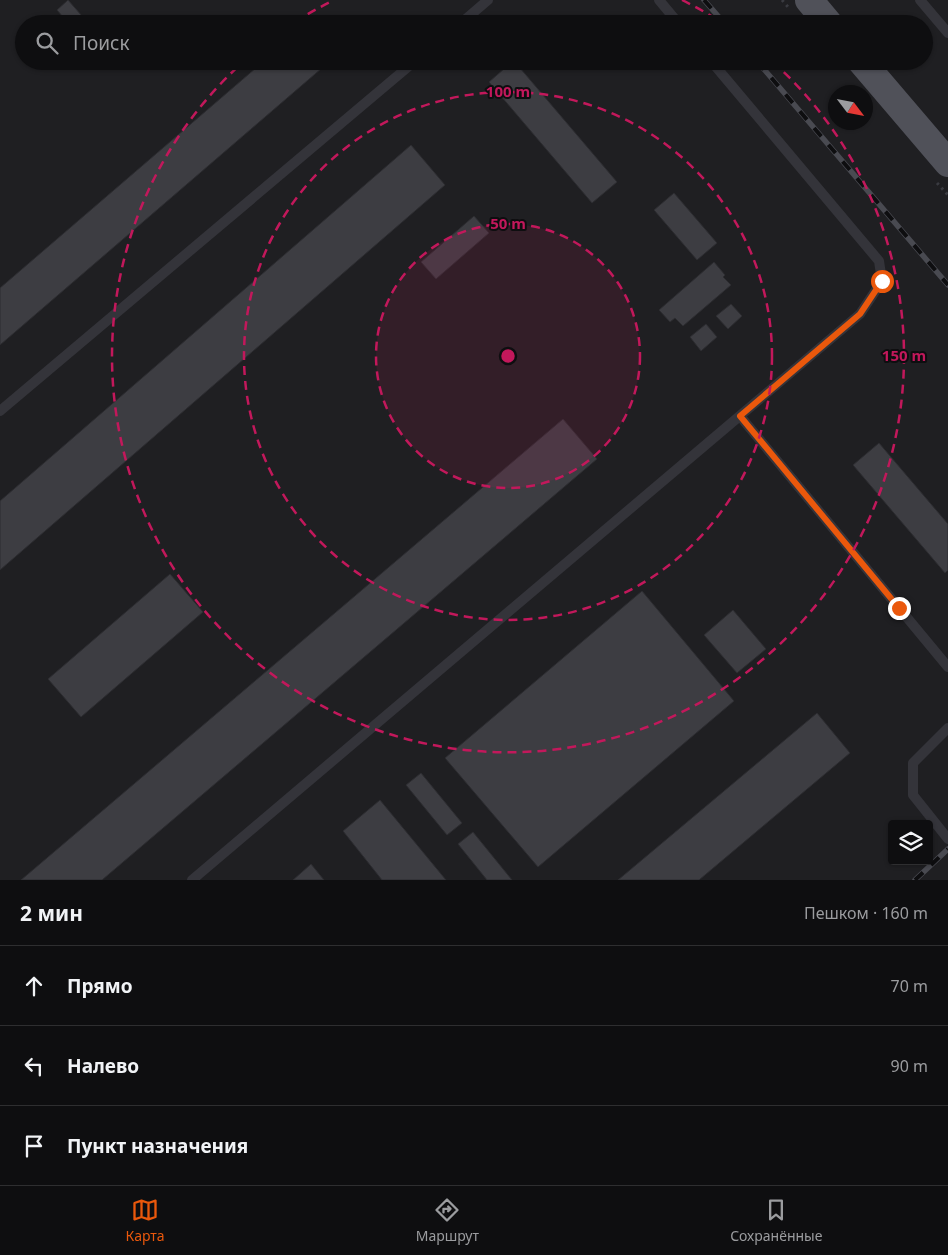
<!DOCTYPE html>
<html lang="ru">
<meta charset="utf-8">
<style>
:root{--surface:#0e0e10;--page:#1c1c1e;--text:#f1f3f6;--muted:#9b9c9f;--line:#2e2e30;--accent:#ea580c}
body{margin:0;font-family:"Noto Sans",sans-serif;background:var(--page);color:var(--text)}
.controls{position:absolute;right:15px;bottom:15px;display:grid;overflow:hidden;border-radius:5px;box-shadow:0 1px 4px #0004}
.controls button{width:45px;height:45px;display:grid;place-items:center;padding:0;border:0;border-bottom:1px solid var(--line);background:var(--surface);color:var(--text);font:25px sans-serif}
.compass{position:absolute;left:828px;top:85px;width:45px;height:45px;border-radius:50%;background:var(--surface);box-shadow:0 1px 4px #0004;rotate:122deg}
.stop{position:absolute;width:15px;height:15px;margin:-11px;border:4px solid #ea580c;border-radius:50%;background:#fff}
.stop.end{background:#ea580c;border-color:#fff;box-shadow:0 1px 5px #0008}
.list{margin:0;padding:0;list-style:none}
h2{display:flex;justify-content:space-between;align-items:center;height:65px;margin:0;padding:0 20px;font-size:21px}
h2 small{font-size:16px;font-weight:400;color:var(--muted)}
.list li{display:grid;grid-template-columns:32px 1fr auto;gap:15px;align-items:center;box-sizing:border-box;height:80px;padding:0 20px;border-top:1px solid var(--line)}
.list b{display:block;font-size:19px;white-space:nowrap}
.list em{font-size:16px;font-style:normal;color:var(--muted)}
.icon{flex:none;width:28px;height:28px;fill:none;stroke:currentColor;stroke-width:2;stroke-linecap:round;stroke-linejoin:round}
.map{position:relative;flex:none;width:948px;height:880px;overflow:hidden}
.search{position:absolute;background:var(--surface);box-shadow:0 1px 4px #0004;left:15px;right:15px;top:15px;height:55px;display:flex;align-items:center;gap:12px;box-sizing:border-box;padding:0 18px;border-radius:28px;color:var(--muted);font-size:19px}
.sheet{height:305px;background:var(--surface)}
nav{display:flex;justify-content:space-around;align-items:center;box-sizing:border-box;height:70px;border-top:1px solid var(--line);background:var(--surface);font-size:14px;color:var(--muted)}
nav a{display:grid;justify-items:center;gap:2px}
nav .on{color:var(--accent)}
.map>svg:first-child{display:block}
.built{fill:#1f1f22;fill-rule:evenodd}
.building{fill:#3d3d42;stroke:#2d2d31}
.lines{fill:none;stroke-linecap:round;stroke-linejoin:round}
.path{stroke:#3a3b41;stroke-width:3;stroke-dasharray:2.5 4;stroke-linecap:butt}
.lane{stroke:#34343a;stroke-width:10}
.primary{stroke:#505159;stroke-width:28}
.rail-casing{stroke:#494a51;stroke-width:5.5}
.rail{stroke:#0e0e10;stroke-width:4;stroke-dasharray:11;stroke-linecap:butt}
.route{stroke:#ea580c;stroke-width:6}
.ring{fill:none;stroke:#c2185b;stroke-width:2.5;stroke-dasharray:9 6}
.centre{fill:#c2185b;stroke:#0e0e10;stroke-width:2.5}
.ring-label{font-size:15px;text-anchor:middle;font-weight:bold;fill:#c2185b;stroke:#0e0e10;stroke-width:4;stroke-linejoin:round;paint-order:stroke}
</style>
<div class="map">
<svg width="948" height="880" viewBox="0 0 948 880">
<rect width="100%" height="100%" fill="#131315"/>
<!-- built -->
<path class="built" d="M0 0H807L828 24H24V61H860L948 165V880H0ZM836 92H866V122H836ZM892 824H929V861H892Z
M815 0H948V156L867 61H924V24H835Z"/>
<!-- building -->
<path class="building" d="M68 0 89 24H69L57 10Z
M264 61H317L322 68 0 345V288Z
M513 61H514L617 182 592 203 489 82Z
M411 145 445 185 0 570V501Z
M674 193 717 243 697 260 654 210Z
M474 216 489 233 436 279 421 262Z
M714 262 725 275 723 277 731 285 683 326 675 318 670 322 659 310Z
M731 304 742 316 728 329 716 316Z
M706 324 717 337 701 351 690 337Z
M563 419 597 459 102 880H21Z
M879 443 948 524V570L945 573 853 465Z
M170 574 203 612 81 717 48 679Z
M642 591 734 701 538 867 445 758Z
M733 610 766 649 737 673 704 635Z
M817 713 850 753 699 880H618Z
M421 773 462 823 447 835 406 785Z
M380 800 446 880H382L343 831Z
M473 832 512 880H487L458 844Z
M311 864 324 880H293Z"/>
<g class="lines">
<!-- path -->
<path class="path" d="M782 0 788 7
M834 61 840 68
M937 183 948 195"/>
<!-- lane -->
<path class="lane" d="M659 0 679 24
M920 0 948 33
M460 24 488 0
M0 411 415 61
M740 416 948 667
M948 728 913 763V795L948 839
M192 880 860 314 882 281 879 261 711 61"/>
<!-- primary -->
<path class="primary" d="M809 0 829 24
M861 61 948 163"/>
<defs>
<path id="rail" d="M704 0 725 24
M757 61 948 285
M915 880 948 849"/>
</defs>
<!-- rail casing -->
<use href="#rail" class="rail-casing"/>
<!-- rail -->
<use href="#rail" class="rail"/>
</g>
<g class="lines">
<!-- route -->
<path class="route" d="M882 281 860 314 740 416 899 608"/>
</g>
<!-- distance rings -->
<circle cx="508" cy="356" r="132" fill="#c2185b" fill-opacity=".12"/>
<g class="ring">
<circle cx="508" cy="356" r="132"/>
<circle cx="508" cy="356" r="264"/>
<path d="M295 22A396 396 0 0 1 334 0M682 0A396 396 0 0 1 721 22M773 62A396 396 0 1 1 243 62"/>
</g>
<circle cx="508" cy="356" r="8" class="centre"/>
<g class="ring-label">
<text x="508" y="97">100 m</text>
<text x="508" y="229">50 m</text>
<text x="904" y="361">150 m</text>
</g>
</svg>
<div class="controls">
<button><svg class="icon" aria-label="layers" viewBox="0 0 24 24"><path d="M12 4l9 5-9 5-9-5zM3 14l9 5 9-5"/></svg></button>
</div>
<svg class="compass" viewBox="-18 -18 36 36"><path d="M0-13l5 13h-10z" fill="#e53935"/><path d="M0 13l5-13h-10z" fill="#9b9c9f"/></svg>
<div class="stop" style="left:882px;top:281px"></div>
<div class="stop end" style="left:899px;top:608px"></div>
<div class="search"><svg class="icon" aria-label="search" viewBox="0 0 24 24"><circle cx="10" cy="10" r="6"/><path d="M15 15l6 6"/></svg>Поиск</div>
</div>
<section class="sheet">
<h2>2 мин<small>Пешком · 160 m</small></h2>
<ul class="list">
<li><svg class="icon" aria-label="ahead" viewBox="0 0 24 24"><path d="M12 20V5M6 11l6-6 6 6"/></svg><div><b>Прямо</b></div><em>70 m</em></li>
<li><svg class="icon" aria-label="left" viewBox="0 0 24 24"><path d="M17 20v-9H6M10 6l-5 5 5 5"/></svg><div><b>Налево</b></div><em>90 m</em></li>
<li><svg class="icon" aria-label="arrive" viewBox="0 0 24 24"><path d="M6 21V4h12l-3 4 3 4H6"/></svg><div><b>Пункт назначения</b></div></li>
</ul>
</section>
<nav>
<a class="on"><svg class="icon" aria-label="map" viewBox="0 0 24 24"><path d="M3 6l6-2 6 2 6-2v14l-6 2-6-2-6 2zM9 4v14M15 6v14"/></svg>Карта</a>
<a><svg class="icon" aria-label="directions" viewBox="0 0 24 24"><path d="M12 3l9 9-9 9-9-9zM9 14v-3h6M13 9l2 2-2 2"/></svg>Маршрут</a>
<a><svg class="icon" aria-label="saved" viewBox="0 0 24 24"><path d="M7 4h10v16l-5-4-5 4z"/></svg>Сохранённые</a>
</nav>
